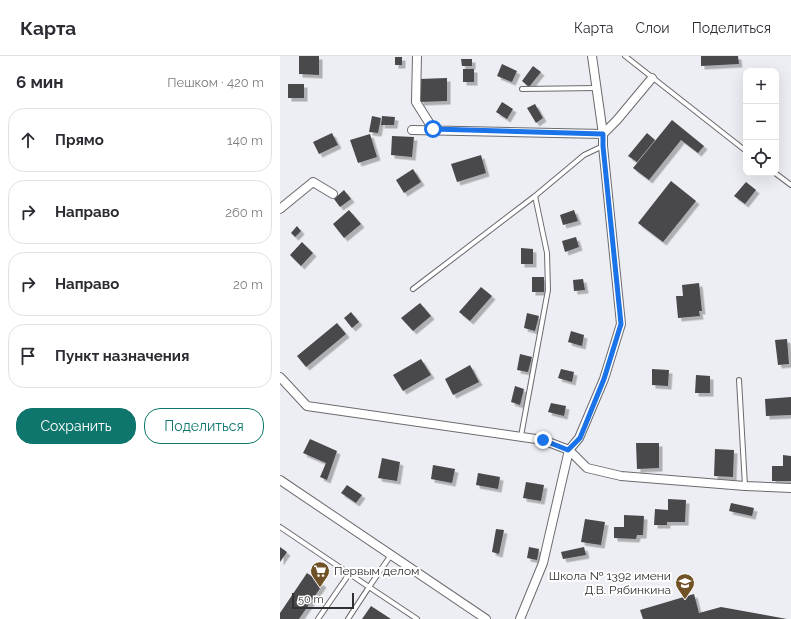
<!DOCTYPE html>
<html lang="ru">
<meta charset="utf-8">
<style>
:root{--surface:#fff;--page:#f7f7f7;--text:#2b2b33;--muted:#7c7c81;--line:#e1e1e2;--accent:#0f766e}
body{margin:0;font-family:Raleway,sans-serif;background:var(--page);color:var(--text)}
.controls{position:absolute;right:12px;top:12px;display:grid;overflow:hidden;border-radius:8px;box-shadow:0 4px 16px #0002}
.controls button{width:36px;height:36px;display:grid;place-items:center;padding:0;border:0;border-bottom:1px solid var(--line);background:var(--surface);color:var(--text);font:20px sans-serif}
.scale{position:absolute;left:12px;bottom:10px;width:62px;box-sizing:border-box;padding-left:4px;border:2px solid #313133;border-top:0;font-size:11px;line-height:14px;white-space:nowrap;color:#313133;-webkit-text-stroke:3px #fff;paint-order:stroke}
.stop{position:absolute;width:12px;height:12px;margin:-9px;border:3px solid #1a73e8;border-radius:50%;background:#fff}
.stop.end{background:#1a73e8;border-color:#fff;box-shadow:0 1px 4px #0008}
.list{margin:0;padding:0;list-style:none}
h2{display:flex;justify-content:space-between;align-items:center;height:52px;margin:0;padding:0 16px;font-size:17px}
h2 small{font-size:13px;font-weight:400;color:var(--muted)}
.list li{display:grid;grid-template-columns:26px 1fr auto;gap:12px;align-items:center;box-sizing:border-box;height:64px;margin:0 8px 8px;padding:0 8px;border:1px solid var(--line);border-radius:16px}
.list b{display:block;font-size:15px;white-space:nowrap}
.list em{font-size:13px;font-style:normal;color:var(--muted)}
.actions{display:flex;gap:8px;padding:12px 16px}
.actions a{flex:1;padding:9px 0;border:1px solid var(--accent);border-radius:16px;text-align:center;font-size:14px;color:var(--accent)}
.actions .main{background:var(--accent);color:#fff}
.icon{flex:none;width:22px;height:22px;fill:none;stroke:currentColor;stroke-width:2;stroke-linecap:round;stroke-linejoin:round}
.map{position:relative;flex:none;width:511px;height:563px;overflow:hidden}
header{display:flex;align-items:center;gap:24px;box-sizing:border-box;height:56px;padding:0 20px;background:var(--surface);border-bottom:1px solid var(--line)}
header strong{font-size:19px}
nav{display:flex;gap:22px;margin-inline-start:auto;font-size:14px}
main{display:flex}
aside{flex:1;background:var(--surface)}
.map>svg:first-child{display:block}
.building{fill:#48484c;filter:url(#shadow)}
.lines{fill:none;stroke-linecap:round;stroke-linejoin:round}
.service-casing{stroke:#6b6b6f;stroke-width:6}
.minor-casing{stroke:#6b6b6f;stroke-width:10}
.service{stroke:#fff;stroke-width:4}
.minor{stroke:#fff;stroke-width:8}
.route{stroke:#1a73e8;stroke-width:5}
.labels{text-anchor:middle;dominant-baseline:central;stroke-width:4;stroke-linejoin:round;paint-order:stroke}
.poi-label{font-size:12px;fill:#313133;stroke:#fff;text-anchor:start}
</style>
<header>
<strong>Карта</strong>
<nav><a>Карта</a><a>Слои</a><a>Поделиться</a></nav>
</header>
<main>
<aside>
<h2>6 мин<small>Пешком · 420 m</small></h2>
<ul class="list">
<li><svg class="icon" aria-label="ahead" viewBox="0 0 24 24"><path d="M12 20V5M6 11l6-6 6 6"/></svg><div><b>Прямо</b></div><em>140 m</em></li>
<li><svg class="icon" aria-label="right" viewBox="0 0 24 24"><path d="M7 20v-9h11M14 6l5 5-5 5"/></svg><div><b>Направо</b></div><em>260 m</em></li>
<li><svg class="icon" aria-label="right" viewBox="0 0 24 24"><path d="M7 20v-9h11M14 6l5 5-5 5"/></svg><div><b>Направо</b></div><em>20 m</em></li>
<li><svg class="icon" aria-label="arrive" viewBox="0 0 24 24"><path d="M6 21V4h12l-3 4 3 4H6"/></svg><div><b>Пункт назначения</b></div></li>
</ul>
<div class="actions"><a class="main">Сохранить</a><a>Поделиться</a></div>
</aside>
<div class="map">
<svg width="511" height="563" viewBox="0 0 511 563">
<defs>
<filter id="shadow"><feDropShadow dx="3.5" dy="3.5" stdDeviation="0" flood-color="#0004"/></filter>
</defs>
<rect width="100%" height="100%" fill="#edeef3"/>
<!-- building -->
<path class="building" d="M19 0H39V19L19 18Z
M421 0H458L459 8 421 10Z
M115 1H122V9H115Z
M181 3H192V10H182Z
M222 8 237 15 232 26 217 20Z
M253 10 261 16 249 31 242 25Z
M183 13H194V26H183Z
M167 22V45L140 46 139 23Z
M8 28H24V42H8Z
M222 46 233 53 227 63 216 56Z
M255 48 263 62 256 67 247 52Z
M92 60 101 62 98 77 89 76Z
M102 60 115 61 114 69H101Z
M392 64 424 90 418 97 401 84 369 124 353 112Z
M52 77 58 89 39 98 33 86Z
M367 77 375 84 357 106 348 100Z
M90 78 97 101 78 107 70 84Z
M112 80 134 81 132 101 111 99Z
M201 99 206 117 177 126 171 108Z
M133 113 141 126 124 137 116 124Z
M391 125 416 145 383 186 358 167Z
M466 126 476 134 465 148 454 140Z
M64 134 71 143 60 151 54 143Z
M69 154 81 168 64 182 53 168Z
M294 154 298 165 283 169 280 159Z
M17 170 21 175 15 181 11 177Z
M296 181 299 191 285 196 282 185Z
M22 186 33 197 21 210 10 199Z
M241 192 253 193V208H241Z
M252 221H264V236H252Z
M303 223 305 234 294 235 293 224Z
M419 227 422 255H419L420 260 398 262 396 240H403L402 229Z
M201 231 212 240 190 265 179 256Z
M140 247 151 260 133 275 121 262Z
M71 256 79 266 72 272 64 262Z
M247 257 259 260 255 275 244 272Z
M57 267 66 278 26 311 17 300Z
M291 275 304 279 302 290 288 286Z
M507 283 509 308 498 309 495 284Z
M240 298 252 301 248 316 237 314Z
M141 303 151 319 123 335 113 319Z
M190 309 199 326 173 339 165 323Z
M281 313 294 316 292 326 278 322Z
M372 313 389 314 388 330 372 329Z
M416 319 430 320V337H415Z
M235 330 244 333 240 349 231 346Z
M511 341V359L486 360 485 343Z
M271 347 286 350 284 360 268 356Z
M30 383 57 395 47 424 40 421 46 407 23 397Z
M356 387H379V412L357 413Z
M435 393 454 394 453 421 434 420Z
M503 399 511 400V425H492V410H503Z
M102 402 120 406 117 425 98 422Z
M153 409 175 413 172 427 151 423Z
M198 417 220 421 218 433 196 429Z
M246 426 264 429 261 445 243 442Z
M67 429 82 439 76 447 61 437Z
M388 443 406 444 405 466H387V469H374L375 453 388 454Z
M451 447 474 452 472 460 449 455Z
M344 459 364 460 363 479H357L356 483 334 482V471H344Z
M305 463 325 466 321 489 301 486Z
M216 473 224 474 219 498 212 496Z
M0 491 7 496 0 506Z
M249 491 259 493 257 504 247 502Z
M304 491 306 499 283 503 281 496Z
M27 517 43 528 19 563H0V557Z
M414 538 419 557 441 551 507 563H363L360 554Z
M91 550 111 563H82Z"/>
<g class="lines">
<defs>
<path id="service" d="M345 0 466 95
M242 33 316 32
M495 117 511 129
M133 233 255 140 304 99 323 90
M459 324 465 430
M241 380 268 234 267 197 255 140
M0 471 89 531 111 499
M38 563 69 518
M68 563 89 531 137 563"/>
<path id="minor" d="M137 0 136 46 153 73
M132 74 323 78 337 64 372 22
M0 153 33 126 53 138
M0 321 27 350 263 384 289 394 307 412 341 420 465 430 511 432
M0 424 206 563
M240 563 263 507 289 394 299 382 324 323 341 268 323 90V78L312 0"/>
</defs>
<!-- service casing -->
<use href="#service" class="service-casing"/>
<!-- minor casing -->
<use href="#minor" class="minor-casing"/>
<!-- service -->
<use href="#service" class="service"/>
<!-- minor -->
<use href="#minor" class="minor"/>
</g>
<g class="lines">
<!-- route -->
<path class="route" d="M153 73 323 78V90L341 268 324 323 300 382 288 394 263 384"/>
</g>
<!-- icons -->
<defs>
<symbol id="supermarket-pin" viewBox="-11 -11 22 30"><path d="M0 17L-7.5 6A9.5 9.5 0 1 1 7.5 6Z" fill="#715227" stroke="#fff"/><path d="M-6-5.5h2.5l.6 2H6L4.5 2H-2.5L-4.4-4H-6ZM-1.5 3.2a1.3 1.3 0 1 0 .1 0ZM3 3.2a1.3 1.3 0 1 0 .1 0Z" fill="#fff"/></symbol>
<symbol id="school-pin" viewBox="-11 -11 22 30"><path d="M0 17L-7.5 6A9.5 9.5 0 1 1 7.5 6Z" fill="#715227" stroke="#fff"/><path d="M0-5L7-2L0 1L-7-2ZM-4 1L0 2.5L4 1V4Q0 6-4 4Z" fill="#fff"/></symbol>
</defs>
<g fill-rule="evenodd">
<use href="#supermarket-pin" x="29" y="504" width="22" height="30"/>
<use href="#school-pin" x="394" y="516" width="22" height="30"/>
</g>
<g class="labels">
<!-- poi labels -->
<g class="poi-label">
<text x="54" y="515">Первым делом</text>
<text x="391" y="520" text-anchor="end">Школа № 1392 имени<tspan x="391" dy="14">Д.В. Рябинкина</tspan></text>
</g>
</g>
</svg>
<div class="controls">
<button>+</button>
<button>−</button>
<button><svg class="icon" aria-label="locate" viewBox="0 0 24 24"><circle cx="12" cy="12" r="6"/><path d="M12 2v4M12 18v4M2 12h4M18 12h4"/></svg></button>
</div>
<div class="scale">50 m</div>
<div class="stop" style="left:153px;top:73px"></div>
<div class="stop end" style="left:263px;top:384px"></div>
</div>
</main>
